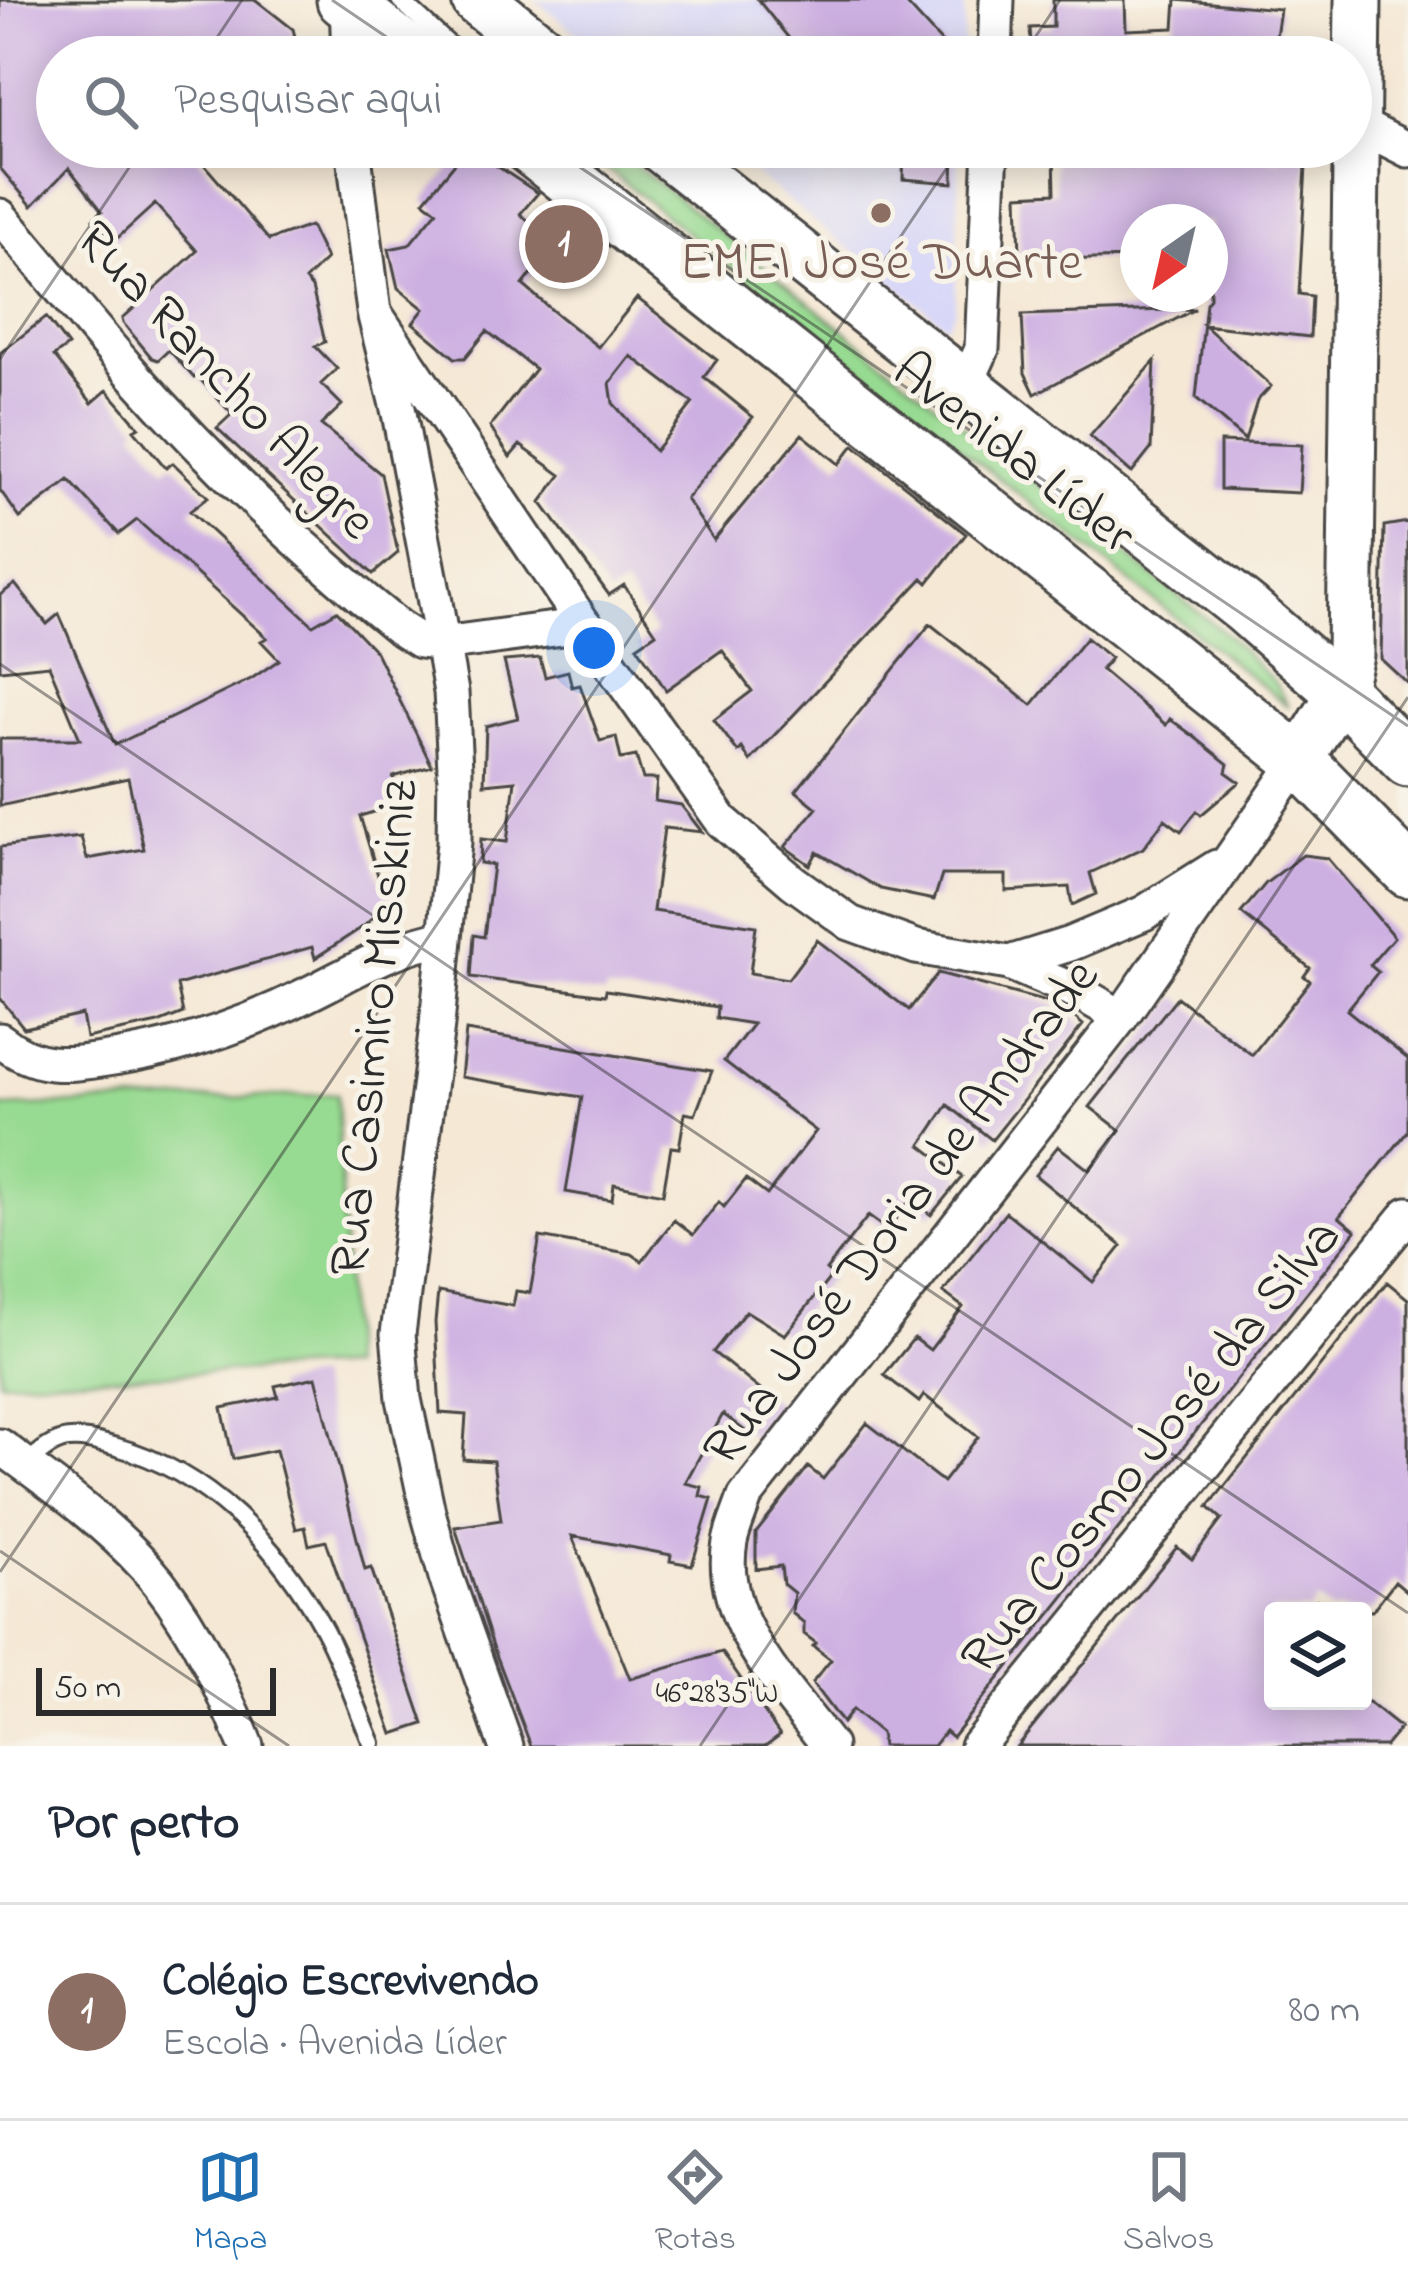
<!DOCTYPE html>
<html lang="pt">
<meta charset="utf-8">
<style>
:root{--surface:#fff;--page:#f6f6f7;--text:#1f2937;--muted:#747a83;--line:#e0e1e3;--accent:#1f6fb2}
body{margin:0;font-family:"Indie Flower",sans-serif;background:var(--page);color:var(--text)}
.controls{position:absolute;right:36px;bottom:36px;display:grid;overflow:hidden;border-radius:12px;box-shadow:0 6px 30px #0003}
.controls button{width:108px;height:108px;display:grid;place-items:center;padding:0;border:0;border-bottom:3px solid var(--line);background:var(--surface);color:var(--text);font:60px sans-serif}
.compass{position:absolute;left:1120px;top:204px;width:108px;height:108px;border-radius:50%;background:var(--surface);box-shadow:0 6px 30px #0003;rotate:214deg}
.scale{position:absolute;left:36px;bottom:30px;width:240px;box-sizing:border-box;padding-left:12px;border:6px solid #2b2b2b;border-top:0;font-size:33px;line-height:42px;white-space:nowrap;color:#2b2b2b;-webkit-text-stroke:9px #f7f3e8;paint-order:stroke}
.you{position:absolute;left:594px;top:648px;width:42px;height:42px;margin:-30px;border:9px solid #fff;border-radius:50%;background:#1a73e8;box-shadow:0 0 0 18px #1a73e833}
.badge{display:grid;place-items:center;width:78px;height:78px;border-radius:50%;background:var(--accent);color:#fff;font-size:39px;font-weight:700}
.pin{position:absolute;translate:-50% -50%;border:6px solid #fff;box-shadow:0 3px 12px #0006}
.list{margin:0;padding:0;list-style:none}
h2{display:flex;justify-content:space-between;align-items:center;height:156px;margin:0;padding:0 48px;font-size:51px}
h2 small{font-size:39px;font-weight:400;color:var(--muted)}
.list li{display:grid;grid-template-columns:78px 1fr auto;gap:36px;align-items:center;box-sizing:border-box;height:216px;padding:0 48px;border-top:3px solid var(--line)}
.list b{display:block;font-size:45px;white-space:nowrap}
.list p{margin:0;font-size:39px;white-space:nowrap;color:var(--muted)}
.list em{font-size:39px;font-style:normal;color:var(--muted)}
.icon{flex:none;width:66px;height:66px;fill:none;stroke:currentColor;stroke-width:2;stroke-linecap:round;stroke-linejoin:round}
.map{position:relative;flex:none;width:1408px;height:1746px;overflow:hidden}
.search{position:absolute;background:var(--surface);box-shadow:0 6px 30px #0003;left:36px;right:36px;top:36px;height:132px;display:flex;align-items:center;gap:30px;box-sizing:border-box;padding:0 42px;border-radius:66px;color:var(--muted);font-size:45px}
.sheet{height:372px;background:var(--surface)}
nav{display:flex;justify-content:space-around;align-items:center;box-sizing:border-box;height:168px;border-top:3px solid var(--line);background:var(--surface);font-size:33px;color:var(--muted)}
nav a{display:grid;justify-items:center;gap:6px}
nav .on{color:var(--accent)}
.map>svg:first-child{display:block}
.built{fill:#d8d7f8}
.green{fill:#97da91;stroke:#61825e;stroke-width:3}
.building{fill:#cdb0e2;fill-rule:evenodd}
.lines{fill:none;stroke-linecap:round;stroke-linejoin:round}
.lane-casing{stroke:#494744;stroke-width:22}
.street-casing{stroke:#494744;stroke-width:39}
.secondary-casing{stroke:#494744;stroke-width:51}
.primary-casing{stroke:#494744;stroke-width:57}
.lane{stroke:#fff;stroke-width:16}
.street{stroke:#fff;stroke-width:33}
.secondary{stroke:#fff;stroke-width:45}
.primary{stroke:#fff;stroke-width:51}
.ticks{fill:none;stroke:#2b2b2b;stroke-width:3;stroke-opacity:0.45}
.education-dot{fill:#8d6e63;stroke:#f7f3e8;stroke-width:4.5}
.labels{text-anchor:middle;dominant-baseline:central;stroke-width:10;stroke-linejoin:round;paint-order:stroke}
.education-label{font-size:54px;fill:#785e54;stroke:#f7f3e8}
.street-label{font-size:54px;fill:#2b2b2b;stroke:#f7f3e8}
.ticks-label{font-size:30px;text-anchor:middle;fill:#2b2b2b;stroke:#f7f3e8;stroke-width:10;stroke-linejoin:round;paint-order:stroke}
</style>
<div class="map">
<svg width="1408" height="1746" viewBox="0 0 1408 1746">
<rect width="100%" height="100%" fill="#f7f3e8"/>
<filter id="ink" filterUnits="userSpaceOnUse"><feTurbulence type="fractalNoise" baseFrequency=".00833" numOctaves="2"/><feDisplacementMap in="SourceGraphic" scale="24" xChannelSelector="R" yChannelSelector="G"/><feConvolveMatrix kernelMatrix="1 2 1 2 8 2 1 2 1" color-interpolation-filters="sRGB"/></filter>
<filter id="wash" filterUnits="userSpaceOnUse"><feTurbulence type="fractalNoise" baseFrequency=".004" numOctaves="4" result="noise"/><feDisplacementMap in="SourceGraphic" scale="48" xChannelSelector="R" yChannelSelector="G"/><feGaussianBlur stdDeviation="2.7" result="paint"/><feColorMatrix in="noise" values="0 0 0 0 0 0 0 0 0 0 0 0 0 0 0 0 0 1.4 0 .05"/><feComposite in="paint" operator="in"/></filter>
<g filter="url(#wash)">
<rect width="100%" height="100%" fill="#f5e8d5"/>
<!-- built -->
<path class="built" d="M535 0H965L963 57H607Z
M720 147H960L955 311 947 326Z"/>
<!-- green -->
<path class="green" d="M579 147H613L1225 633 1275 683 1289 707Z
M337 1094 349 1367 0 1381V1107Z"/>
<g id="blocks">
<!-- building -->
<path class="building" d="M0 0H256L293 29 296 41 283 57H57V147H189L269 240 310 226 326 259 305 280 312 288 325 342 315 346 337 369 321 384 342 405 321 425 381 474 398 553 373 574 217 428 232 414 197 376 194 378 169 350 158 360 152 358 123 323 122 319 197 251 155 204 113 242 93 219 102 211 69 168 32 206 0 168Z
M758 0H903L955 57H804Z
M1053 0H1125L1126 30 1174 28 1176 0 1280 9 1273 57H1032L1030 28 1053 27Z
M468 147 538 193 520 214 540 230 535 237 552 248 523 285 553 311 598 347 637 298 717 360 704 377 753 417 686 499 714 540 802 434 839 464 854 445 966 534 928 583 923 578 750 761 742 748 738 752 714 720 752 691 722 650 666 690 637 646 656 633 624 585 609 595 541 502 561 475 520 445 510 457 490 427 535 369 487 331 465 358H455L413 323 424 309 398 288 389 249 409 245 437 211 424 201ZM631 356 693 403 655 451 613 403 610 383Z
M904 147H954L953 183 903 179Z
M1090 147H1157L1280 160 1282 147H1307L1299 294 1312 296 1310 337 1204 325 1271 386 1257 401 1245 440 1196 398 1206 303 1210 298V222L1161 219 1138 222V258L1048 260 1047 254 1020 255 1018 195 1055 193 1054 155 1090 154Z
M1195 309 1035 394 1025 373 1022 315Z
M46 317 68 346 54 356 92 403 107 390 139 427 134 430 166 468 173 463 208 497 190 511 313 625 337 611 376 652 432 766 393 777 401 804 360 816 379 879 383 878 391 900 364 926 315 958 312 947 177 985 183 1013 158 1023 86 1038 82 1015 24 1028 0 998V847L81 837 87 859 144 849 128 778 0 806V739H80L49 665 0 670V595L15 584 47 624 59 614 115 745 251 679 279 660 261 641 267 638 137 520 119 534 69 480 20 518 0 490V353Z
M1155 361 1151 449 1132 473 1090 436Z
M1220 442 1302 445 1299 493 1220 489Z
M1408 522V684L1381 659 1384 526Z
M930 624 1032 705 1086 638 1111 658 1101 670 1166 725 1170 719 1192 735 1228 764 1226 772 1240 782 1201 815 1197 811 1181 831 1165 819 1143 848 1090 873 1096 894 1072 905 1069 887 1006 891V875H942L934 900 881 889 817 852 810 865 785 847 817 808 796 791Z
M540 658 545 677 568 671 572 687 580 685 600 741 616 737 621 759 636 756 643 779H657L655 801 681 805 702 832 664 828 653 911 756 926 750 973 788 979 817 940 909 1010 938 973 1050 1003 1066 1010 1083 1025 992 1140 948 1105 921 1145 962 1177 931 1215 911 1199 887 1230 868 1216 826 1270 832 1275 785 1335 746 1311 713 1352 779 1405 753 1437 723 1414 685 1483 702 1487 700 1496 712 1499 692 1565 670 1561 671 1555 572 1536 630 1679 722 1652 780 1735 765 1746H531L494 1649 455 1527 501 1520 493 1461 463 1459 466 1415 440 1413 435 1322 438 1292 513 1306 516 1291 530 1293 540 1237 632 1254 642 1261 674 1220 693 1235 719 1202 724 1207 746 1179 767 1195 816 1131 724 1061 753 1024 716 1018 717 1007 606 990 605 995 471 977 474 935 484 937 493 865 480 863 481 839 507 842 515 781 484 784 486 726 518 718 504 661Z
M1303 855 1327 858 1394 937 1370 965 1378 972 1347 1010 1408 1059V1131L1339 1217 1356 1231 952 1737 945 1731 933 1746H882L880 1733 852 1710 842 1723 812 1683 831 1660 813 1646 816 1643 804 1634V1623L792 1613 794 1593 783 1584 781 1566 756 1569V1533L808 1467 823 1479 867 1423 943 1482 978 1437 924 1395 919 1402 884 1375 914 1338 930 1350 963 1307 943 1292 1006 1212 1093 1282 1122 1246 1035 1175 1058 1146 1089 1170 1120 1130 1090 1107 1177 997 1252 1055 1310 981 1304 976 1310 968 1241 913 1266 883Z
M466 1031 712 1071 695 1115 685 1113 679 1148 671 1147 663 1194 614 1184 612 1200 566 1192 582 1097 461 1077Z
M1387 1282 1408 1299V1592L1395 1581 1372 1611H1330L1317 1600 1308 1611H1273V1701H1366L1400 1728 1385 1746H1017L1177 1547 1192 1559 1222 1519 1208 1507Z
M316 1377 365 1570 371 1568 424 1724 393 1734 326 1541 309 1545 305 1527 296 1529 276 1450 233 1459 222 1408 278 1397 275 1386Z"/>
</g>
</g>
<g filter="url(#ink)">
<use href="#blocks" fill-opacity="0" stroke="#494744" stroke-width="3"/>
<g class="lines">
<defs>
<path id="lane" d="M400 0 462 57
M26 1465C60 1432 73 1435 117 1447 207 1472 277 1544 321 1624 342 1661 355 1704 372 1743"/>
<path id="street" d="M347 3 349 57
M995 57 997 0
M1355 123 1408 150
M353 147 374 312 603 653 722 821 793 882 850 923 916 947 1009 963 1080 993 1121 1017
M0 216C44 267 86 321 131 372 213 464 302 550 398 627L420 641 442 644 585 625
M374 312 399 413 434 597 451 692 455 769 454 842 437 1025 398 1334 404 1399 428 1512 446 1577 506 1746
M964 389 982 349 991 147
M1009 963 1070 944 1144 913 1217 867
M0 1040C38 1071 68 1065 114 1058 183 1047 246 1025 308 994 357 970 390 948 445 937
M0 1446C50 1483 102 1519 145 1566 190 1616 222 1684 246 1746
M829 1746C786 1689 716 1619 730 1542 733 1527 740 1512 745 1497L1121 1017 1299 760
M977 1746 1408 1214"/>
<path id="secondary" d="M1299 760 1341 692 1350 655 1358 0"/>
<path id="primary" d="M343 0 415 57
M478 0 550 57
M528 147 1299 760 1408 871
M662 147 1246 609 1341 692 1408 760"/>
</defs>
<!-- lane casing -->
<use href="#lane" class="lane-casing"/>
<!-- street casing -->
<use href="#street" class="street-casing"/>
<!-- secondary casing -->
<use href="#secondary" class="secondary-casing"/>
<!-- primary casing -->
<use href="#primary" class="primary-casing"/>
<!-- lane -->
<use href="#lane" class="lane"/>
<!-- street -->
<use href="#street" class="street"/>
<!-- secondary -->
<use href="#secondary" class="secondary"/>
<!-- primary -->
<use href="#primary" class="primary"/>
</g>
</g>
<!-- ticks -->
<path class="ticks" d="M332 0 416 57M204 57 242 0M1022 57 1060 0M550 147 1408 726M0 359 143 147M0 664 1408 1613M0 1551 289 1746M0 1572 961 147M700 1746 1408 697"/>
<!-- markers -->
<circle class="education-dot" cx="881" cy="213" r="12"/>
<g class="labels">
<!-- education labels -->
<g class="education-label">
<text x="881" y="265">EMEI José Duarte</text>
</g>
<!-- street labels -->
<g class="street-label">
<text transform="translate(224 382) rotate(47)">Rua Rancho Alegre</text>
<text transform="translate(1012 455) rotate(38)">Avenida Líder</text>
<text transform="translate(377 1028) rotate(-84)">Rua Casimiro Misskiniz</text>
<text transform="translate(903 1214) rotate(-53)">Rua José Doria de Andrade</text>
<text transform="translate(1153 1448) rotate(-51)">Rua Cosmo José da Silva</text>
</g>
</g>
<g class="ticks-label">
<text x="717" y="1702">46°28'35"W</text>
</g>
</svg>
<div class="controls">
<button><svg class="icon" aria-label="layers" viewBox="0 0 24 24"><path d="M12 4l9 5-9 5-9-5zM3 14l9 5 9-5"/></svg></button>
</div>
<svg class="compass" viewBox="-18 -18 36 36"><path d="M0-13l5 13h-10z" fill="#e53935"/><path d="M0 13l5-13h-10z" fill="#747a83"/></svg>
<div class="scale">50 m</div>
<div class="you"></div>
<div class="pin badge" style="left:564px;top:244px;background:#8d6e63">1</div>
<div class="search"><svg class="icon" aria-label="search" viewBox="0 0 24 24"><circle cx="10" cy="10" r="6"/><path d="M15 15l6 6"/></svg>Pesquisar aqui</div>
</div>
<section class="sheet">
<h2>Por perto<small></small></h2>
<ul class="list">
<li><span class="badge" style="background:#8d6e63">1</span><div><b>Colégio Escrevivendo</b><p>Escola · Avenida Líder</p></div><em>80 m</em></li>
</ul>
</section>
<nav>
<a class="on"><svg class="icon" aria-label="map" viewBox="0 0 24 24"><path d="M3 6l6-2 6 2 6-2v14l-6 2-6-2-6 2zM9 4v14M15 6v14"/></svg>Mapa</a>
<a><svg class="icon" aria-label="directions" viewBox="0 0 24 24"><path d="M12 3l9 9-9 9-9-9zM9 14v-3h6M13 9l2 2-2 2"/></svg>Rotas</a>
<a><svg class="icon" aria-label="saved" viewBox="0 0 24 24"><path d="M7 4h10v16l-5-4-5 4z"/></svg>Salvos</a>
</nav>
